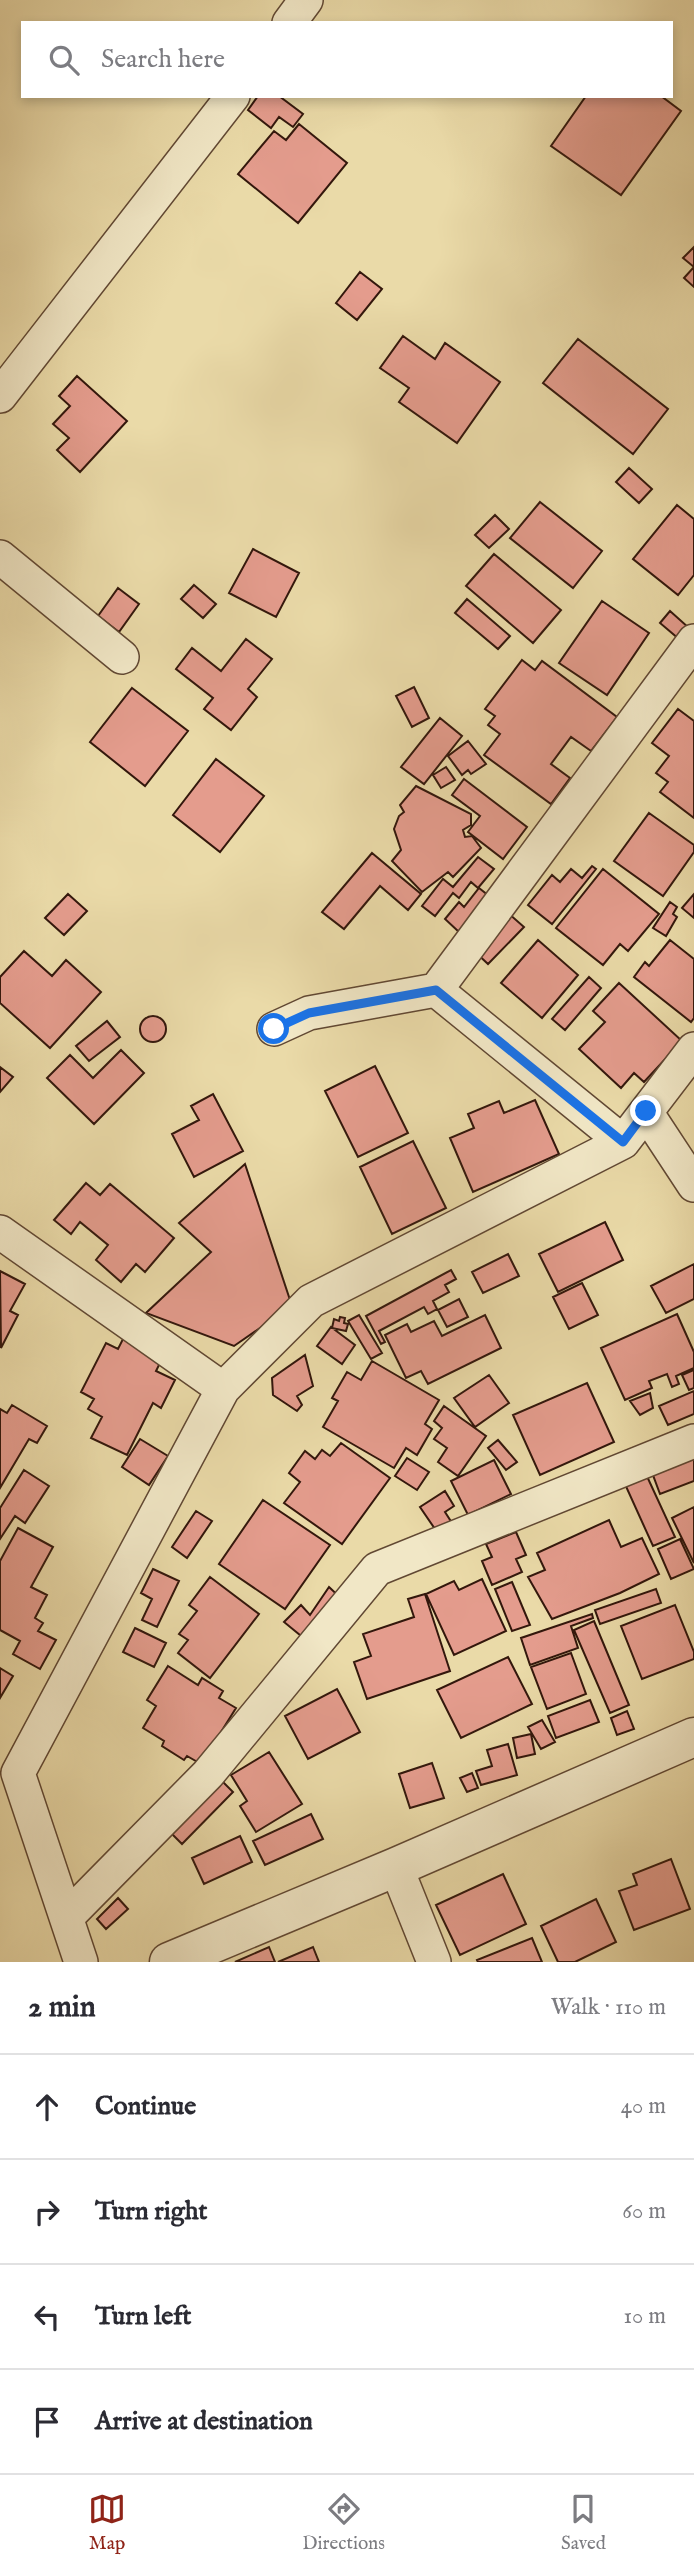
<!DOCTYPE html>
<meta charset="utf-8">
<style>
:root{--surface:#fff;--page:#f2f2f3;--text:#2b2b33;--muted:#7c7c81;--line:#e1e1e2;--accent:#8f2418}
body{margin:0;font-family:"IM FELL English",serif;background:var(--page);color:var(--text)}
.stop{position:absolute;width:21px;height:21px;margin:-16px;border:5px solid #1a73e8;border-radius:50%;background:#fff}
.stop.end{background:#1a73e8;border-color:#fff;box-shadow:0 2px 7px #0008}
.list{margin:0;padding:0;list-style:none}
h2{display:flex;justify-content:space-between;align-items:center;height:91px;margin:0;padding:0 28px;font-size:30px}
h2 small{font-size:23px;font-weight:400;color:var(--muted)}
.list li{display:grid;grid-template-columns:46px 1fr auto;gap:21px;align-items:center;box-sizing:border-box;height:105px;padding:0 28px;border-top:2px solid var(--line)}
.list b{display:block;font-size:26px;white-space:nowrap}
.list em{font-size:23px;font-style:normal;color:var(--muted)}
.icon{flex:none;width:38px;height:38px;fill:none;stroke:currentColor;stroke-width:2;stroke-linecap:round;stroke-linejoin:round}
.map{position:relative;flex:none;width:694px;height:1962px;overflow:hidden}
.search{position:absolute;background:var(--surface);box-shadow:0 4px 10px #0003;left:21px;right:21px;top:21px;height:77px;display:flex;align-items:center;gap:18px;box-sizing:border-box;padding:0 24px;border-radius:0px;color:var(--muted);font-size:26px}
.sheet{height:511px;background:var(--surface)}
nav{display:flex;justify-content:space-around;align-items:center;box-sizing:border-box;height:98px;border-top:2px solid var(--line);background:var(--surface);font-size:19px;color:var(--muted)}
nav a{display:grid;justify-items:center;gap:4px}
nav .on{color:var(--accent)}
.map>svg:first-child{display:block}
.building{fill:#e49c8d;stroke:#33170c;stroke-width:2}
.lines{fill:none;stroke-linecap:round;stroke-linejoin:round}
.minor-casing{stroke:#614833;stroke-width:36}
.tertiary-casing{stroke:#614833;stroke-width:41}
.minor{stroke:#f1e7c6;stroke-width:33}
.tertiary{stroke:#f1e7c6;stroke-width:38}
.route{stroke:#1a73e8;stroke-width:9}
</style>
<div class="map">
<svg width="694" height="1962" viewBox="0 0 694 1962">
<rect width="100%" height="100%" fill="#eadaa8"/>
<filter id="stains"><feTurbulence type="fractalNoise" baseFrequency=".00286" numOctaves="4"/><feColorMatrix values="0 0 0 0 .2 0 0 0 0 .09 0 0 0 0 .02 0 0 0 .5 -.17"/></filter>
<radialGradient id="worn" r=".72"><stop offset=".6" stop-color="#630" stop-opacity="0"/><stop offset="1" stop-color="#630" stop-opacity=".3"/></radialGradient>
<!-- building -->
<path class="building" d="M258 96H279L303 114 293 127 279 117 271 128 248 110Z
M586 96H661L681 111 621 195 551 146Z
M299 124 347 163 298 223 238 174 274 131 286 140Z
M694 247V287L684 278 694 267 683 258Z
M360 272 382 289 357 320 336 303Z
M403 336 435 359 445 343 500 382 457 443 399 402 409 388 380 368Z
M578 339 668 409 633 454 543 383Z
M77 376 127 421 80 472 57 450 69 438 53 424 70 406 59 396Z
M629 468 652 489 639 503 616 482Z
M540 502 602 551 573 588 510 538Z
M677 505 694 519V575L678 595 633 559Z
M495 515 509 529 489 548 475 535Z
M253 549 299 573 276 617 229 593Z
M494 554 561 610 533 643 466 586Z
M194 585 216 604 203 618 181 599Z
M118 588 139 604 119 632 98 616Z
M467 599 510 636 498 649 455 613Z
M602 601 649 633 607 695 559 663Z
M670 611 689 628 679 639 660 623Z
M246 639 272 659 248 689 257 697 231 730 204 709 213 698 176 669 192 648 221 671Z
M522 660 535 670 542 661 617 717 591 751 571 737 551 764 570 778 551 804 484 755 500 734 488 725 495 716 485 709Z
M414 687 429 718 412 727 396 696Z
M132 688 188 731 145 786 90 742Z
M678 709 694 721V818L660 792 668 782 656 773 669 756 652 743Z
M440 718 462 736 424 784 401 767Z
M468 741 486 764 471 774 468 770 462 775 448 756Z
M216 759 264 796 220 852 173 815Z
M446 767 455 780 441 788 433 775Z
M464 779 527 827 503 859 468 832 480 816 452 795Z
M416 786 471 814V825L463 830 465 837 472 836 481 848 453 877 448 872 422 892 392 861 401 850 394 829 399 816 404 812 400 805Z
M649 813 694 845V852L663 896 614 861Z
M372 853 421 894 408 910 380 886 344 929 322 912Z
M478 857 494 869 478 888 471 882 459 898 453 893 435 916 422 906 443 879 453 887Z
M592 866 596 869 552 924 528 905 552 875 560 882 571 869 582 878Z
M603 869 659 914 628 951 620 944 603 965 556 928Z
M479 888 489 896 459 932 445 919 459 902 464 907Z
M68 894 87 911 64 935 45 918Z
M694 894V918L682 908Z
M670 902 677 907 673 914 677 917 666 936 653 928Z
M508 913 524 927 488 964 473 950Z
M538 940 578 975 542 1018 501 983Z
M670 940 694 959V1018L691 1022 634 977 645 962 649 966Z
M24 951 52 976 66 960 101 992 50 1048 0 1003V977Z
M589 977 601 988 565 1030 552 1019Z
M619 983 682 1041 644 1082 634 1073 621 1088 579 1049 605 1022 593 1011Z
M140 1029a13 13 0 1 1 26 0a13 13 0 1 1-26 0Z
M107 1021 120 1037 89 1061 76 1046Z
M121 1050 144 1073 94 1124 47 1078 70 1055 93 1078Z
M375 1066 408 1133 358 1157 325 1091Z
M0 1067 13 1077 0 1092Z
M213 1094 243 1151 194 1177 172 1134 199 1120 191 1106Z
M535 1100 559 1154 473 1192 450 1138 474 1128 468 1114 499 1101 504 1113Z
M413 1141 446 1208 392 1234 360 1167Z
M245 1164 292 1306 234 1346 146 1313 211 1252 179 1223Z
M86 1183 100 1195 110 1184 174 1238 145 1272 136 1264 121 1282 96 1260 108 1245 80 1222 71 1234 54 1220Z
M605 1222 623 1260 558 1292 539 1254Z
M508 1254 519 1276 483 1293 472 1272Z
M694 1264V1299L666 1313 651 1286Z
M451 1270 456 1279 445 1285 449 1292 433 1301 437 1309 428 1314 424 1307 379 1331 385 1342 381 1344 366 1316Z
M0 1271 25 1284 10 1311 18 1315 1 1348Z
M582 1283 598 1315 569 1329 553 1297Z
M459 1299 468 1317 447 1327 438 1310Z
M677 1314 694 1352V1368L676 1376 679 1384 672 1387 667 1374 649 1381 652 1388 625 1400 601 1348Z
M359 1315 382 1353 371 1359 348 1321Z
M485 1315 501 1348 428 1384 421 1371 406 1378 385 1335 407 1324 411 1332 434 1321 442 1336Z
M340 1317 345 1318 344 1323 348 1324 346 1331 332 1328 334 1319 339 1321Z
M331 1327 355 1345 342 1364 317 1346Z
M124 1337 163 1357 156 1371 175 1380 161 1408 153 1403 127 1455 91 1438 102 1417 88 1409 94 1399 81 1392 106 1343 118 1349Z
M305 1355 313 1386 297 1396 302 1405 297 1411 273 1395 272 1378Z
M372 1361 439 1400 425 1424 432 1429 417 1455 406 1448 394 1468 323 1427 338 1401 332 1398 347 1372 361 1380Z
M694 1370V1388L689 1390 682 1375Z
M489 1375 509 1403 475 1427 454 1398Z
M587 1383 614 1442 540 1475 513 1415Z
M694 1391V1414L668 1425 659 1406Z
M650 1393 653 1408 640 1415 630 1401Z
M12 1405 47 1426 37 1443 29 1439 0 1488V1409L7 1413Z
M444 1406 486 1436 458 1476 438 1462 447 1448 434 1439 442 1428 434 1421Z
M140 1439 168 1456 149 1485 122 1467Z
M498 1440 517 1462 506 1470 488 1448Z
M341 1443 390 1478 342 1544 284 1503 300 1482 289 1473 305 1451 315 1459 322 1450 330 1456Z
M694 1450V1481L660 1494 650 1467Z
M407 1458 429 1472 417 1490 395 1476Z
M494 1460 511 1494 468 1515 451 1481Z
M24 1470 49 1486 25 1523 15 1516 0 1539V1508Z
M645 1472 675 1537 653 1546 624 1482Z
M445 1491 454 1506 445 1512 452 1523 437 1532 420 1507Z
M263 1500 330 1545 285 1609 219 1564Z
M694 1507V1563L672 1518Z
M196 1511 212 1521 187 1558 172 1547Z
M609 1520 621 1547 642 1538 659 1574 620 1593 552 1619 528 1577 545 1570 537 1553Z
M18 1528 53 1547 31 1587 47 1595 35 1618 43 1623 38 1631 56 1640 40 1669 13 1654 20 1641 0 1630V1561Z
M516 1532 526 1555 516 1559 522 1572 492 1585 482 1561 492 1557 486 1544Z
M680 1539 694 1569 671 1579 658 1549Z
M153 1569 179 1581 157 1627 142 1620 152 1599 141 1593Z
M210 1577 259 1614 210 1678 178 1653 188 1640 179 1634 197 1611 189 1605Z
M482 1579 506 1631 454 1655 426 1594 454 1581 459 1590Z
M512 1582 530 1625 512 1631 495 1589Z
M329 1587 345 1602 311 1644 284 1622 301 1605 310 1615Z
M656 1589 661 1603 600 1624 595 1610Z
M425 1594 450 1671 367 1699 354 1662 371 1656 363 1634 414 1617 408 1599Z
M675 1605 694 1652V1659L642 1679 621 1626Z
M592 1614 593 1618 571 1626 578 1648 530 1665 521 1638Z
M594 1621 629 1705 610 1713 574 1630Z
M135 1628 166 1643 154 1667 123 1652Z
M571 1653 586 1694 547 1709 531 1667Z
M508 1657 532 1704 461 1738 437 1690Z
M168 1666 198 1685 202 1678 223 1691 219 1698 236 1708 201 1764 187 1756 184 1760 162 1746 164 1741 143 1728 156 1706 147 1700Z
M0 1668 13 1676 0 1698Z
M337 1689 360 1732 308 1759 285 1716Z
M590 1700 599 1722 556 1738 548 1716Z
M627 1711 634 1729 617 1735 611 1718Z
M542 1720 555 1742 541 1749 528 1727Z
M531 1734 535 1754 517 1758 513 1738Z
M508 1744 517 1775 481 1785 476 1771 492 1766 487 1750Z
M269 1752 302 1804 256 1832 240 1806 247 1801 231 1775Z
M432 1763 444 1798 410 1808 399 1774Z
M472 1773 478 1788 467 1792 460 1778Z
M217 1776 233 1792 182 1844 166 1828Z
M311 1814 323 1839 265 1865 253 1841Z
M240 1836 252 1862 204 1884 192 1858Z
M671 1859 690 1909 634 1930 619 1891 637 1885 633 1874Z
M503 1874 526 1924 460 1955 436 1905Z
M118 1898 128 1909 106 1929 97 1919Z
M596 1899 616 1942 575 1962H558L541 1926Z
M532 1938 542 1962H478L477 1960Z
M269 1947 275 1962H235Z
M313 1947 319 1962H278Z"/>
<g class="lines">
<defs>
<path id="minor" d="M289 23 306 0
M0 396 233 96
M0 557 122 657
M436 990 623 1142
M274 1029 309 1013 436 990 694 641
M646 1112 694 1185
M0 1232 223 1389
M396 1867 434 1962
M68 1916 208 1774 377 1569 694 1441
M81 1962 18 1773 223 1389 311 1301 623 1142 694 1049"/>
<path id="tertiary" d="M169 1962 396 1867 694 1737"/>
</defs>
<!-- minor casing -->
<use href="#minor" class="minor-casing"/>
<!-- tertiary casing -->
<use href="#tertiary" class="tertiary-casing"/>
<!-- minor -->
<use href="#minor" class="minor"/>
<!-- tertiary -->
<use href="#tertiary" class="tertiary"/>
</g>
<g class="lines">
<!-- route -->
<path class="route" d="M274 1029 309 1013 436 990 623 1142 646 1111"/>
</g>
<rect width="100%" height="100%" filter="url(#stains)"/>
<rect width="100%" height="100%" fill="url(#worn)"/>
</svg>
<div class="stop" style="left:274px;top:1029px"></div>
<div class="stop end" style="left:646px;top:1111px"></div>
<div class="search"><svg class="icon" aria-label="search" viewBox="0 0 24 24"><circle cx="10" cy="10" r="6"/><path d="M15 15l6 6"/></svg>Search here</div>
</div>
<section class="sheet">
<h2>2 min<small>Walk · 110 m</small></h2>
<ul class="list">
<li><svg class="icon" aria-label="ahead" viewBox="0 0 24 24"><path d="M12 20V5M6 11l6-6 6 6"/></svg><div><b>Continue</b></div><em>40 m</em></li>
<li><svg class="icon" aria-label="right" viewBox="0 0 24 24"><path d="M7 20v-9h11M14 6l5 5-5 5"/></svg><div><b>Turn right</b></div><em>60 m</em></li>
<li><svg class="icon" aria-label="left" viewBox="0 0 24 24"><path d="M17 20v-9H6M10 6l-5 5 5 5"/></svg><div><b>Turn left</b></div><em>10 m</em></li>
<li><svg class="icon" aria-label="arrive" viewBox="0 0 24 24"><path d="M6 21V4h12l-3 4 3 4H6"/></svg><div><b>Arrive at destination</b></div></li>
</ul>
</section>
<nav>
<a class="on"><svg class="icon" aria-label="map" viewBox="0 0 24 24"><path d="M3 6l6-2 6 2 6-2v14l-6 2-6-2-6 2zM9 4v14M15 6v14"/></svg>Map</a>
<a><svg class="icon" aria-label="directions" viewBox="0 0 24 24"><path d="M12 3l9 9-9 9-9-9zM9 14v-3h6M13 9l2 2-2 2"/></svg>Directions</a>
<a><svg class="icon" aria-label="saved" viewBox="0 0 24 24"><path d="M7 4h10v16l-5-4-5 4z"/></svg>Saved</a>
</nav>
